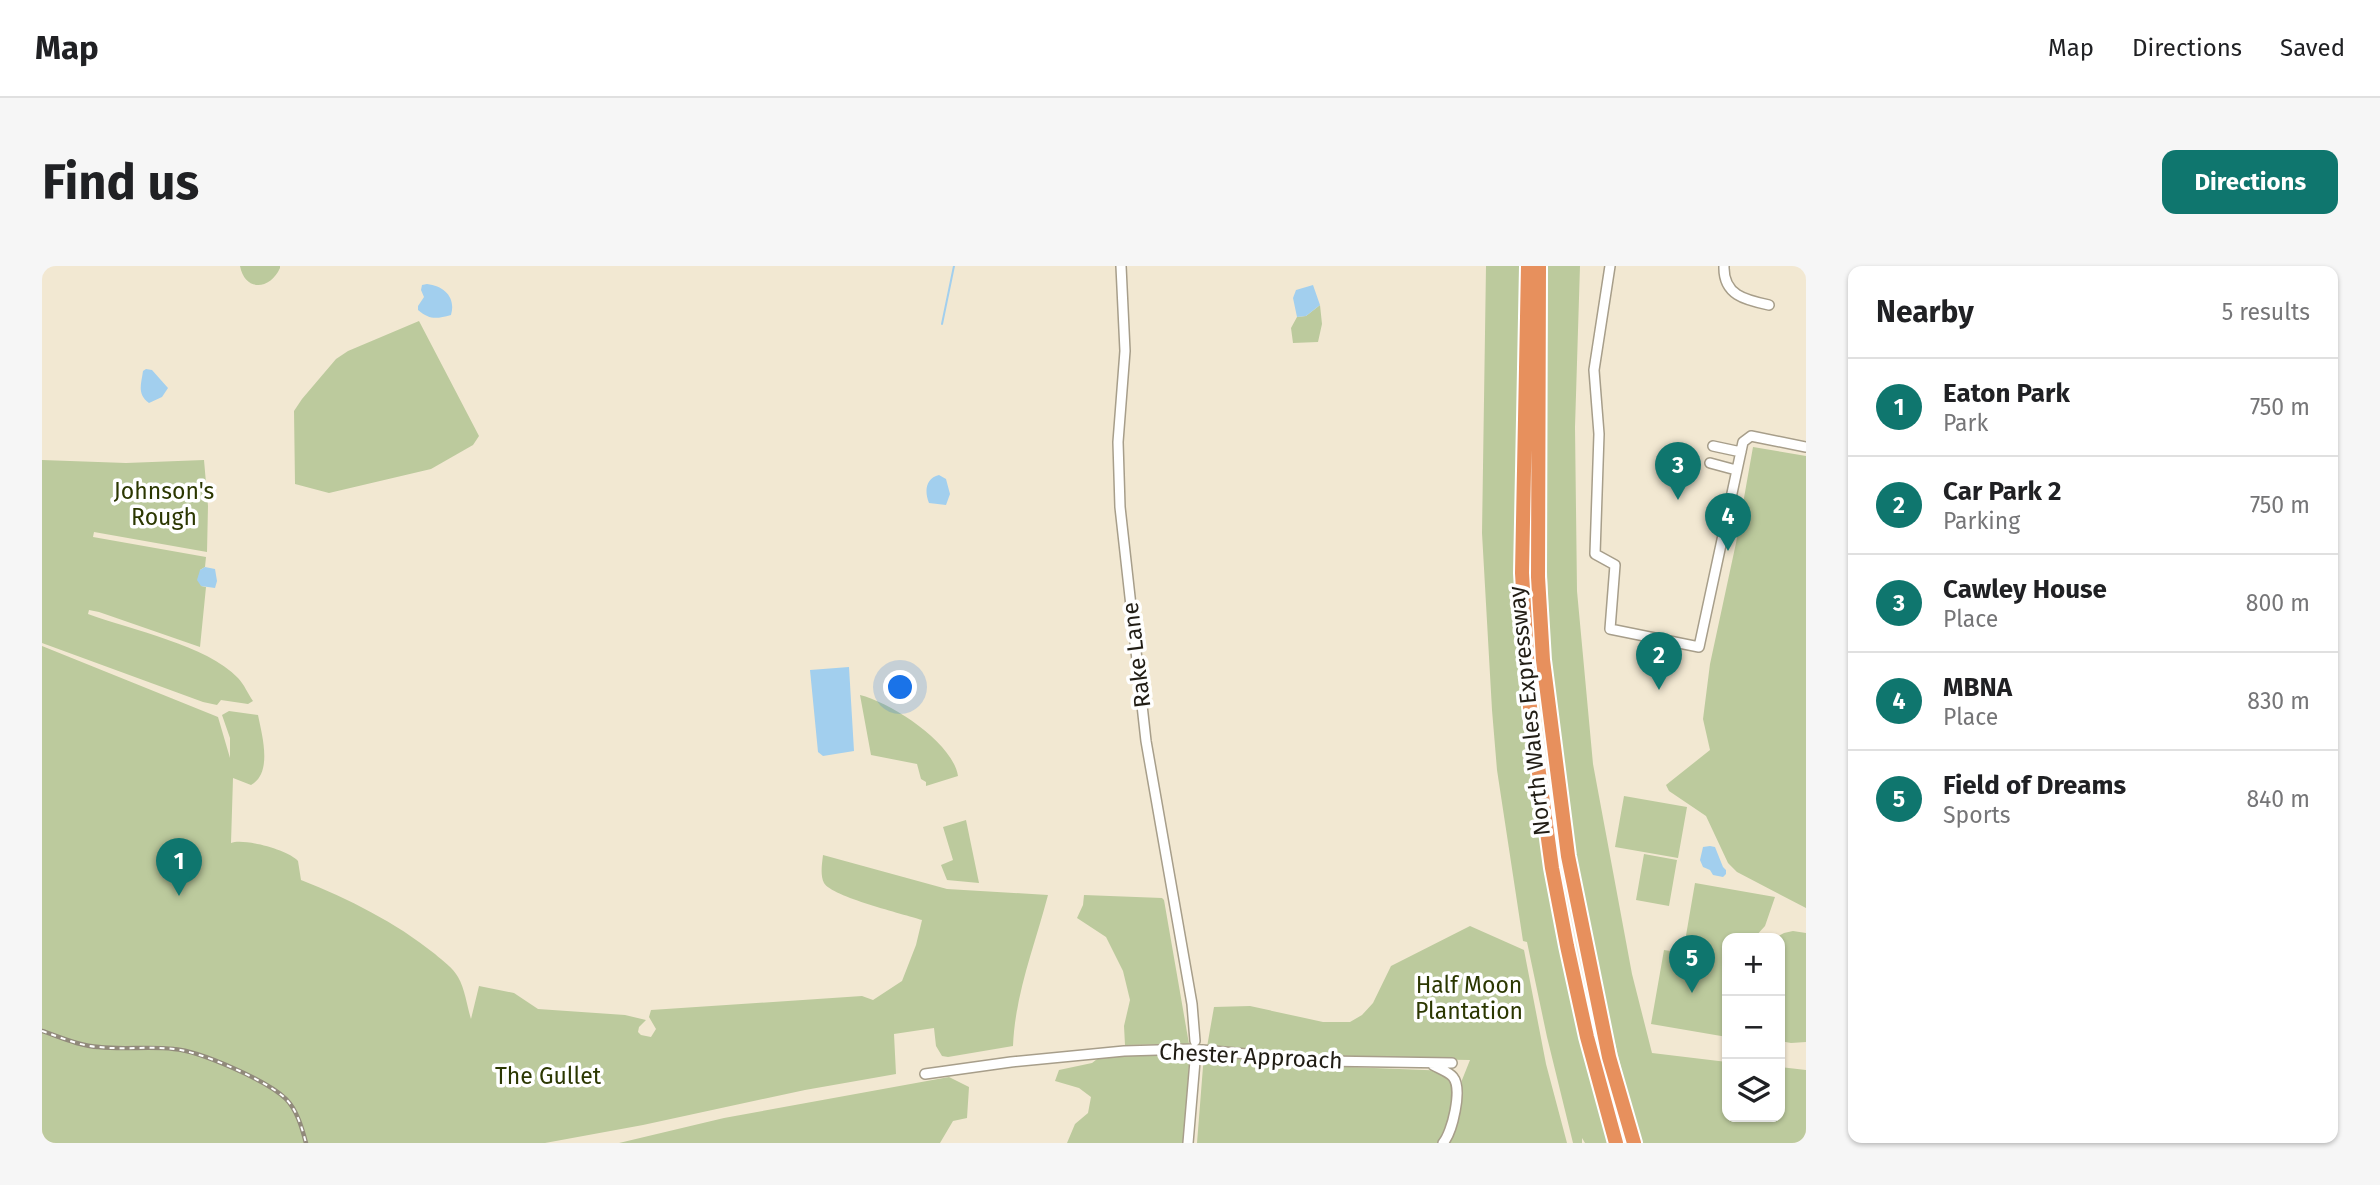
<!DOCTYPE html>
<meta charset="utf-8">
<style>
:root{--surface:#fff;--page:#f6f6f6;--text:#202124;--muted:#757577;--line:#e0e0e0;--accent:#0f766e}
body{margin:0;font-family:"Fira Sans",sans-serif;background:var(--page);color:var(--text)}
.controls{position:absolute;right:21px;bottom:21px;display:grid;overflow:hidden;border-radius:14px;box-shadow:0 2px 5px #0004}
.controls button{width:63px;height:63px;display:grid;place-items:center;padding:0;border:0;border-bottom:2px solid var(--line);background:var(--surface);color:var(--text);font:35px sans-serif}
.you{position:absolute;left:859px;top:422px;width:24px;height:24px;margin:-18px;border:5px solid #fff;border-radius:50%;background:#1a73e8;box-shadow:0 0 0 10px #1a73e833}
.badge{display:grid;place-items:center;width:46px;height:46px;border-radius:50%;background:var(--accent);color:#fff;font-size:23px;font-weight:700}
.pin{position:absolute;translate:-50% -58px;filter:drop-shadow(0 2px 4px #0008)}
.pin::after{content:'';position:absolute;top:37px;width:24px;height:21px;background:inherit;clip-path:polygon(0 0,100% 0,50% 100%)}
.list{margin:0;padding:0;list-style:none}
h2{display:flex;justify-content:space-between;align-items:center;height:91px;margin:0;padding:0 28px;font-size:30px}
h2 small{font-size:23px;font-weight:400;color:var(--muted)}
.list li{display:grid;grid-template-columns:46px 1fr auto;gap:21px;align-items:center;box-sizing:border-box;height:98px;padding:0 28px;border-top:2px solid var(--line)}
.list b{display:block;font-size:26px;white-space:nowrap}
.list p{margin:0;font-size:23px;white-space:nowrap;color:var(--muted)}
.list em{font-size:23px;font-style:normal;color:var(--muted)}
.icon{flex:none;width:38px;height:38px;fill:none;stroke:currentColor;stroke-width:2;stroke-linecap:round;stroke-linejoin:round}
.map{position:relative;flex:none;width:1764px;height:877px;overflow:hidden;border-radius:14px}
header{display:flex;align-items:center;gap:42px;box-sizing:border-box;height:98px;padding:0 35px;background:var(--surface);border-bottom:2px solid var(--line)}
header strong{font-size:33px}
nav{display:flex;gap:38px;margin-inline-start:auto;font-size:24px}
.intro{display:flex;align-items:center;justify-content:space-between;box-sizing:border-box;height:168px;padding:0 42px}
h1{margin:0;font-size:49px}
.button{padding:18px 32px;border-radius:14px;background:var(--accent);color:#fff;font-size:24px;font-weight:700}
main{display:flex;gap:42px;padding:0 42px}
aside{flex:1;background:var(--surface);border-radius:14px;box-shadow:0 2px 5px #0004}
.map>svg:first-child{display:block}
.green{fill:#bcca9d}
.water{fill:#a2cfee}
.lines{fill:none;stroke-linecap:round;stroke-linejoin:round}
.stream{stroke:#a2cfee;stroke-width:2}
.minor-casing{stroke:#a79e8a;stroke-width:12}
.highway-casing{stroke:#fff;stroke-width:18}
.minor{stroke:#fff;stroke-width:9}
.highway{stroke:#e7905d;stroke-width:14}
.rail-casing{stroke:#918a7b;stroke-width:4.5}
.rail{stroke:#fff;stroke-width:2;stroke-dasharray:5;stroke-linecap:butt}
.labels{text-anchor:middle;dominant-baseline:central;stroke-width:7;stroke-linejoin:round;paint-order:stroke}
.park-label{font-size:23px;fill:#2b3701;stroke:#fff}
.street-label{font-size:23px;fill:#211d15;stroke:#fff}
</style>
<header>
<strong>Map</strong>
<nav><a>Map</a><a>Directions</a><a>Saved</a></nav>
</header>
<div class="intro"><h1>Find us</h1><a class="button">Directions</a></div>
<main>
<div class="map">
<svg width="1764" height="877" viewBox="0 0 1764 877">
<rect width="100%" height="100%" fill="#f2e8d2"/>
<!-- green -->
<path class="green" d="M198 0H238V2C228 24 203 26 198 0Z
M1444 0H1478L1475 296 1483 454 1502 605 1543 790 1568 877H1543L1540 872V877H1531L1505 771 1485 676 1481 675 1455 504 1450 444 1440 267Z
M1506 0H1538L1533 161 1535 325 1551 498 1590 708 1610 787 1685 796V851H1738V801L1764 804V877H1599L1595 867 1547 671 1521 510 1508 387 1503 251Z
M1278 39 1280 58 1276 76 1251 77 1249 62 1255 51 1264 50Z
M377 55 437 170 431 179 389 203 287 227 253 218 252 145 260 133 294 93 306 85Z
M1711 181 1764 190V642L1695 606 1686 597 1664 550 1627 525 1624 519 1668 484 1661 453 1668 398 1694 277Z
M0 194 84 197 162 194 166 240 165 286 52 266 51 271 164 291 163 301 158 304 159 320 164 321 158 381 57 346 47 344 46 348C89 364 165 379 196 412 202 418 206 428 211 435L206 438 179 434 175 439 161 436 0 377Z
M0 380 176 451 188 492V472L180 449 187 445 216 449C220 469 231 507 209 519L191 512 189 577C202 572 246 584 256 595L259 614C307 633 353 656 393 688 401 695 411 702 416 711 423 723 425 740 429 753L437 720 472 727 496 743 583 749 604 754 597 761 596 766 599 769 609 771 614 763 607 751 609 744 820 730 831 734 860 715 874 679 880 654C862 648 790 631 782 617 778 609 780 598 781 589L905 623 1006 629C993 679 973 728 971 780L906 791 900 790 894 780 892 762 852 768 854 808 763 824 601 859 503 877H0Z
M818 429C850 437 911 477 916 510L884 520V516L879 513 875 498 829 489Z
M1582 530 1645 541 1636 592 1573 581Z
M924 554 937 617 905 614 899 599 911 594 901 561Z
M1602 588 1635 594 1627 640 1594 634Z
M1653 617 1733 631 1723 660 1712 672H1685V692L1682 694 1685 695V771L1609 758 1622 684 1641 687Z
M1042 629 1120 632 1122 634 1147 778 1083 779 1082 760 1088 734 1081 705 1064 671 1035 652 1041 639Z
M1428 660 1482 684 1504 798 1525 877H1403L1415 849 1420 814 1428 794 1307 792 1165 781 1172 741 1208 740 1281 756H1308L1320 749 1331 737 1349 700Z
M1751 665 1764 667V776L1749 777 1738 775V672H1733L1742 667Z
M1148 787 1141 877H1025L1033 858 1046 847 1049 831 1037 822 1013 815 1017 804 1050 797 1059 790Z
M1162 788 1197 790 1231 798 1408 805 1413 827 1404 867 1397 877H1155Z
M907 811 927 821 925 852 911 855 898 877H577L682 852Z"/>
<!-- water -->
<path class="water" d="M385 18C403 20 414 32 409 49 394 53 388 54 376 44V40L382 31 379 24 380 19Z
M1271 19 1278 39 1264 50 1255 51 1251 32 1254 24Z
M104 103 110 104 126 122 120 131 107 137C95 128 99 119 101 105Z
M897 209 904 213 908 228 904 239 887 237C882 225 884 212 897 209Z
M163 301 173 303 175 315 173 322 159 320 155 314 158 304Z
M807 401 812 485 781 490 776 486 768 404Z
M1668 580 1673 581 1681 601 1684 604V608L1681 611 1671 609 1668 604 1661 601 1658 594 1661 581Z"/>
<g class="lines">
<!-- stream -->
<path class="stream" d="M900 58 912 0"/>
<defs>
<path id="minor" d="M1079 0 1083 85 1076 176 1078 241 1104 475 1150 738 1153 775
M1568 0 1552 104 1557 168 1553 288 1573 299 1568 363 1657 381 1701 176 1709 170 1764 181
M1682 0C1681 29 1703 34 1727 39
M1671 180 1699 186
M1668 197 1694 204
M1391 799C1398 803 1407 806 1411 811 1421 823 1410 867 1401 877
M883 808 969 796 1082 785 1149 783 1282 795 1410 797
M1146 877 1153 795"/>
<path id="highway" d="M1486 0 1480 307 1488 441 1510 602 1525 680 1545 771 1574 877
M1497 0 1496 311 1501 394 1526 590 1567 791 1592 877"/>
</defs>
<!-- minor casing -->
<use href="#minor" class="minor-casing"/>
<!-- highway casing -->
<use href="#highway" class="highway-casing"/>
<!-- minor -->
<use href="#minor" class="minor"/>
<!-- highway -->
<use href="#highway" class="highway"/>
<defs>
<path id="rail" d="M0 765C18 771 37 780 57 781 82 784 107 780 132 783 158 785 226 815 244 833 255 844 260 862 264 877"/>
</defs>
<!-- rail casing -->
<use href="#rail" class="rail-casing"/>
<!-- rail -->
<use href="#rail" class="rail"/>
</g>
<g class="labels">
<!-- park labels -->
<g class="park-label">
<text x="122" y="225">Johnson's<tspan x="122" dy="26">Rough</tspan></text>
<text x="1427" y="719">Half Moon<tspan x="1427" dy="26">Plantation</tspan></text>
<text x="506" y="810">The Gullet</text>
</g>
<!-- street labels -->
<g class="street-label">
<text transform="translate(1094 389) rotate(-97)">Rake Lane</text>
<text transform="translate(1487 445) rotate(-96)">North Wales Expressway</text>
<text transform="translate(1209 790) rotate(3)">Chester Approach</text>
</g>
</g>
</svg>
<div class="controls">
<button>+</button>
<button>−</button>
<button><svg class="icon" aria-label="layers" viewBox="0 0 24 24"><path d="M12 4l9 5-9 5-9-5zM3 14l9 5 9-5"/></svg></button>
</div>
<div class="you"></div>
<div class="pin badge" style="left:137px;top:630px">1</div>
<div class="pin badge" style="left:1617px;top:424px">2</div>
<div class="pin badge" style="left:1636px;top:234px">3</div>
<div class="pin badge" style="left:1686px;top:285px">4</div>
<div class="pin badge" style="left:1650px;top:727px">5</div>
</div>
<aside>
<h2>Nearby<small>5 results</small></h2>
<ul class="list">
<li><span class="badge">1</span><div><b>Eaton Park</b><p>Park</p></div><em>750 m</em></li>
<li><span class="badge">2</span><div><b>Car Park 2</b><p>Parking</p></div><em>750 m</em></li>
<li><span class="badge">3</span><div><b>Cawley House</b><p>Place</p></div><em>800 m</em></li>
<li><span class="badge">4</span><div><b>MBNA</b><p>Place</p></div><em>830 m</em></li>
<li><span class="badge">5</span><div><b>Field of Dreams</b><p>Sports</p></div><em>840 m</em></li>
</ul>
</aside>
</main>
